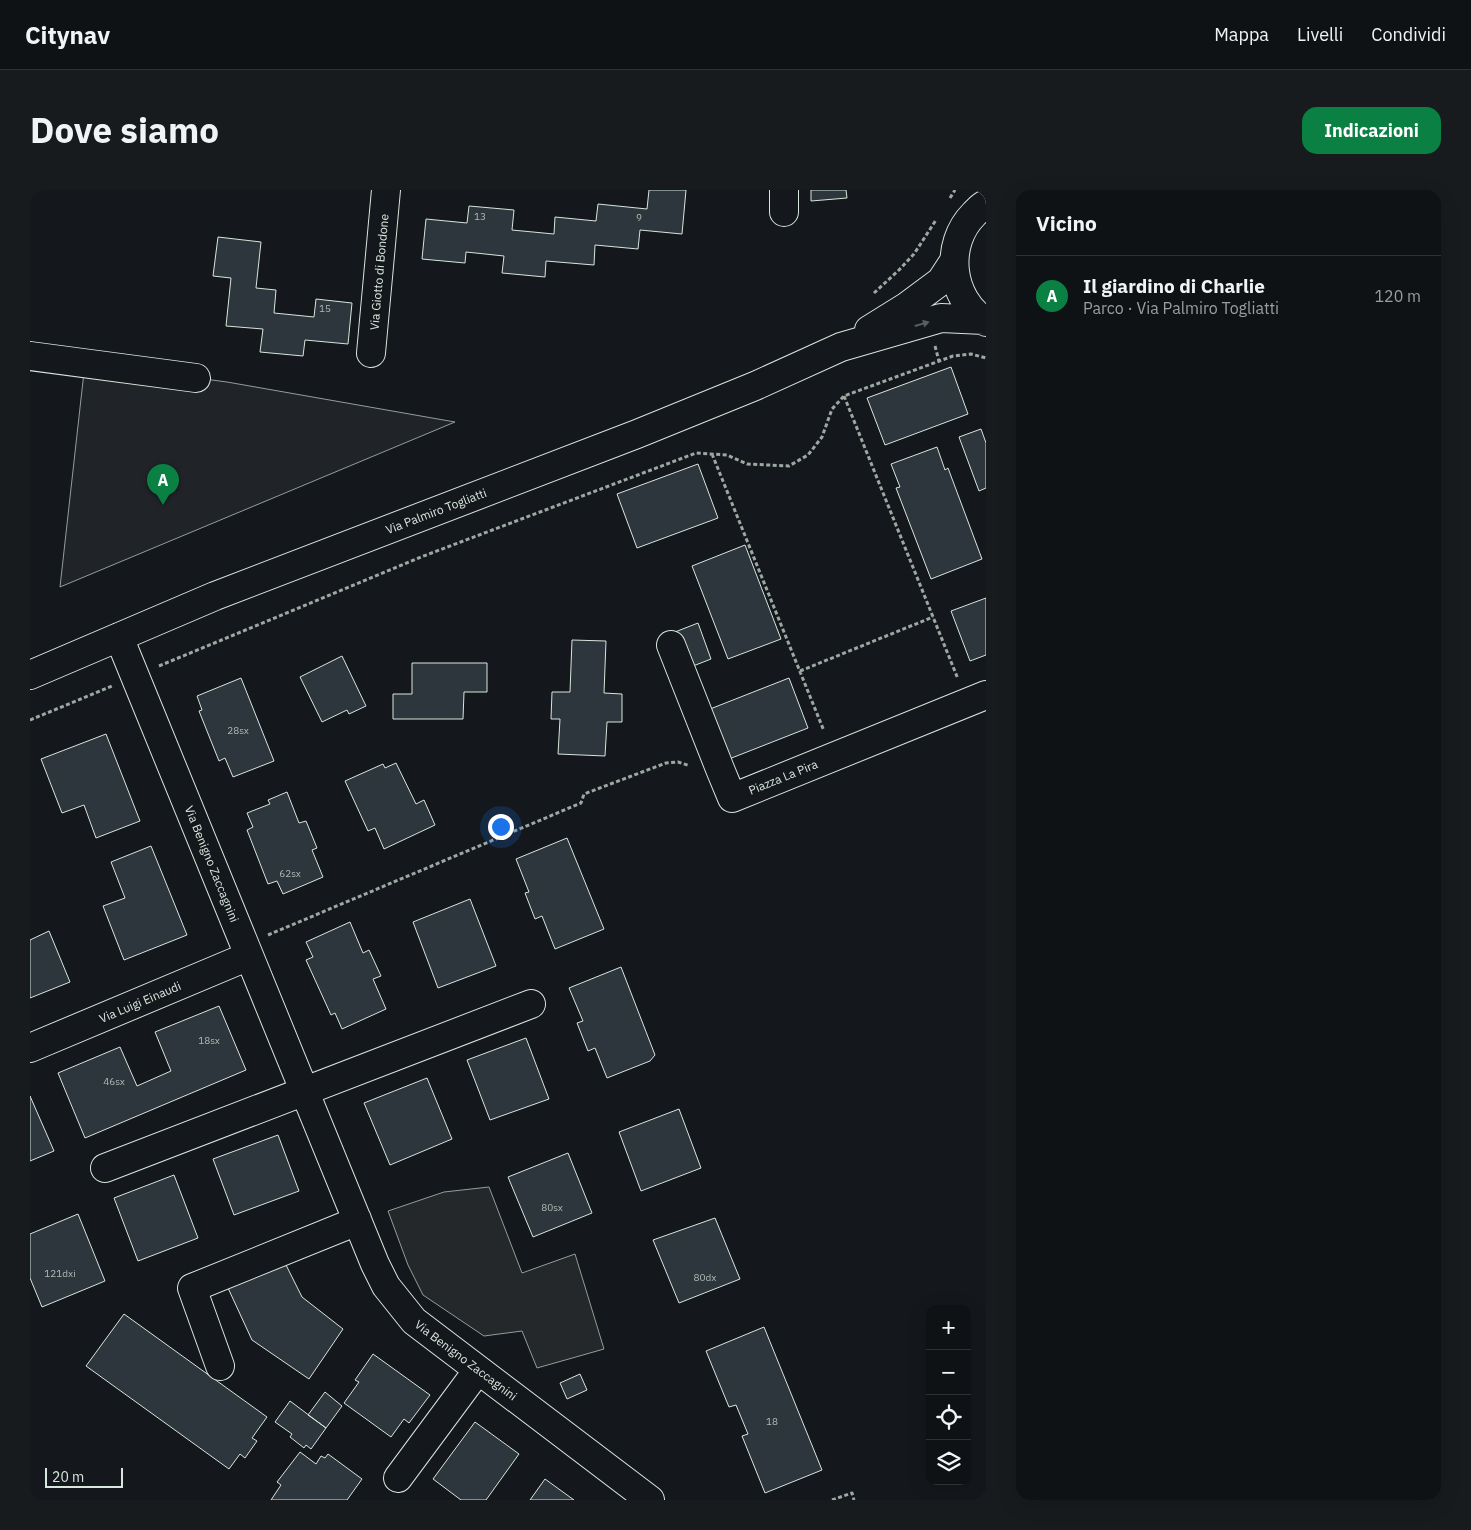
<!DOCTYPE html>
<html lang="it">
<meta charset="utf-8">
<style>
:root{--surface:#0f1215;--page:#181b1e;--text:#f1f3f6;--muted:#9b9ea0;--line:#2f3234;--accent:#0b8043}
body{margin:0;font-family:"IBM Plex Sans",sans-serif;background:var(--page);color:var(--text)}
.controls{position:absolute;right:15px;bottom:15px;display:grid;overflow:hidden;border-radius:10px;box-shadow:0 5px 20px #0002}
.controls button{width:45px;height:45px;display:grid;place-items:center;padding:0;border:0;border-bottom:1px solid var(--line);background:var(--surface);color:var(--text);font:25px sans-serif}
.scale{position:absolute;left:15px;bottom:12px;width:78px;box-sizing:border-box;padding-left:5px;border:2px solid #d8e6dc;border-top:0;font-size:14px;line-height:18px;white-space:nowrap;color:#d8e6dc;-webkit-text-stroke:4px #14181c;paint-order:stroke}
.you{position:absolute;left:470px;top:636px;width:18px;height:18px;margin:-12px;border:4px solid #fff;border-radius:50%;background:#1a73e8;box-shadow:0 0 0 8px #1a73e833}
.badge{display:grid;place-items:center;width:32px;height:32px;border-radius:50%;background:var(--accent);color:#fff;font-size:16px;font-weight:700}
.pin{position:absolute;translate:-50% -41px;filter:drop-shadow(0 1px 2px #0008)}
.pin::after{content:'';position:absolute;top:26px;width:18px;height:15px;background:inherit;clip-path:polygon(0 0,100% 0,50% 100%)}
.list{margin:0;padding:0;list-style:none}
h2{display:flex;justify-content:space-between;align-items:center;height:65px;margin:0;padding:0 20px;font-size:21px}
h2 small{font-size:16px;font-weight:400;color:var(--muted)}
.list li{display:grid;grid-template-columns:32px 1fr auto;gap:15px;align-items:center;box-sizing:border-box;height:80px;padding:0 20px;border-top:1px solid var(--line)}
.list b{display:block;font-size:19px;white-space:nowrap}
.list p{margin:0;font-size:16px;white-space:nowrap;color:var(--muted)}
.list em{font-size:16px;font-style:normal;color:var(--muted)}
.icon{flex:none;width:28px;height:28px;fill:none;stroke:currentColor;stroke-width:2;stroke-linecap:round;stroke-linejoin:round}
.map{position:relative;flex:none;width:956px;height:1310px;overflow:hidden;border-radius:15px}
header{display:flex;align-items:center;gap:30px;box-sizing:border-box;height:70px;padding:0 25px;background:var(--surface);border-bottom:1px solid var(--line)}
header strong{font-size:24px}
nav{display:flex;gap:28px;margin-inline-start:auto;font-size:18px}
.intro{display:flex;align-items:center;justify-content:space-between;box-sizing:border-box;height:120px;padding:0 30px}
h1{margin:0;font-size:35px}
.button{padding:12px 22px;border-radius:15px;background:var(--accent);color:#fff;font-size:18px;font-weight:700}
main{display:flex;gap:30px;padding:0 30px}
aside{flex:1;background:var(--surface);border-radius:15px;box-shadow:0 5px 20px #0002}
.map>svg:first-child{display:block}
.green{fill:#202428;stroke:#939e99}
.parking{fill:#24282b;stroke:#939e99}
.building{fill:#2c363c;stroke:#d8e6dc}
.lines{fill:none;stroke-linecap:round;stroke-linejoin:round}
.minor-casing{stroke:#d8e6dc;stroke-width:30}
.path{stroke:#9da8a2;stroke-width:3;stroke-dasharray:4 2.5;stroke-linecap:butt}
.minor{stroke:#14181c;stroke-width:28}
.oneway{fill:#59605f}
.labels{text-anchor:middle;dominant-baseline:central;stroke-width:4;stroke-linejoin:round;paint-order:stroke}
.number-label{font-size:10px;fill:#adbab4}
.street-label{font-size:12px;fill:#d8e6dc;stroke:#14181c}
</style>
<header>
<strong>Citynav</strong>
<nav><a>Mappa</a><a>Livelli</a><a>Condividi</a></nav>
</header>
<div class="intro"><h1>Dove siamo</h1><a class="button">Indicazioni</a></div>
<main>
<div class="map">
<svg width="956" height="1310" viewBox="0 0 956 1310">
<rect width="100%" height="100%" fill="#14181c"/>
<!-- green -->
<path class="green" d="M55 173 197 192 425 232 30 397Z"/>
<!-- parking -->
<path class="parking" d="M459 997 492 1083 545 1064 574 1159 507 1178 492 1141 454 1146 393 1105 378 1075 358 1021 414 1002Z"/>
<!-- building -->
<path class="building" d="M619 0H656L652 44 610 40 608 59 565 55 564 75 516 71 515 87 472 83 474 66 436 62 435 73 392 69 396 29 437 33 439 16 484 20 482 40 524 44 525 27 566 31 568 14 617 19Z
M781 0H816L817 8 781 11Z
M188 47 231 52 226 98 246 100 244 123 284 127 286 109 322 113 318 154 275 150 273 166 230 162 233 139 196 136 201 88 183 86Z
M921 177 938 224 855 255 837 208Z
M951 239 956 253V298L949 301 929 247Z
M907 257 915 280 918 278 952 369 901 389 866 298 870 297 861 274Z
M668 274 688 328 607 358 587 304Z
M715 355 751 449 698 469 662 376Z
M956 408V465L940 471 921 421Z
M668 433 681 469 658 478 645 442Z
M542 450 576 451 574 503 592 504V532H577L575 566 528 564 530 529H521L522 502H540Z
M312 466 336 516 319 524 317 520 292 532 270 487Z
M382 473H457V502H434L433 529H363V504H382Z
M211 488 244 571 203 587 195 568 189 571 169 521 172 520 167 506Z
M759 488 778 538 694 571 675 521Z
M76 544 110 631 66 648 54 615 32 623 11 569Z
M366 573 386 614 394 610 405 635 354 659 345 638 338 641 315 591 353 574 355 578Z
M257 602 269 633 276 631 287 658 282 660 293 687 253 704 247 691 238 694 217 640 223 637 217 623 240 614 238 610Z
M537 648 574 739 525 759 512 726 505 729 495 703 499 702 486 669Z
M121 656 157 745 94 770 73 716 95 708 81 672Z
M440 709 466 776 408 798 383 732Z
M320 732 333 763 339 760 351 786 343 789 356 819 312 839 305 823 301 825 276 770 283 767 276 752Z
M19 741 40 792 0 808V750Z
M591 777 625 865 620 871 577 888 565 858 558 861 547 833 553 831 539 798Z
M189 816 216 880 55 948 28 883 90 857 107 896 141 881 125 842Z
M496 848 519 909 460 930 437 870Z
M397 888 422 949 360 975 334 913Z
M0 906 24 961 0 971Z
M649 919 671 978 611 1001 589 942Z
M248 945 269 1001 204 1025 183 969Z
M538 963 562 1023 503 1047 478 987Z
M144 985 168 1048 108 1071 84 1008Z
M48 1024 75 1091 12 1117 0 1088V1044Z
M685 1028 710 1089 649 1113 623 1050Z
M254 1071 272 1107 313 1139 279 1189 222 1150 198 1098Z
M94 1124 237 1227 222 1248 227 1251 215 1268 210 1264 199 1279 56 1176Z
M734 1137 792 1280 735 1303 712 1246 718 1244 706 1215 699 1217 676 1161Z
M343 1164 400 1205 379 1233 374 1229 361 1247 314 1213 329 1192 325 1190Z
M550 1184 557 1200 537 1209 530 1193Z
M295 1202 312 1216 296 1238 278 1225Z
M260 1211 296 1238 281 1259 276 1255 274 1258 260 1247 262 1244 245 1232Z
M445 1232 489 1264 456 1310H431L403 1289Z
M270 1262 286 1274 291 1266 295 1268 298 1264 332 1289 317 1310H241L251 1295 247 1292Z
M515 1289 544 1310H500Z"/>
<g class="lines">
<defs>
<path id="minor" d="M754 0V22
M956 14C951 16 948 20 944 24 914 54 919 108 956 132
M839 140 876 117 911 91 924 71
M341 163 356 0
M0 166 166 188
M89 447 345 1074 356 1096 384 1131 620 1310
M641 455 690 579 702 608 956 505
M0 485 185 406 607 244 725 196 811 157 911 128 954 130
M0 858 219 766
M75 978 501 814
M190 1176 162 1098 315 1036 327 1029
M368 1288 448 1180"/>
</defs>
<!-- minor casing -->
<use href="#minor" class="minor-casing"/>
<!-- path -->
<path class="path" d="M920 8 925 0
M870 81 869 80 884 64 906 30
M844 103 869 80
M905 156 909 171
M814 206 928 489
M682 264 794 541
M129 476 391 367 666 263 697 265 717 274 759 276 778 265 792 247 802 219 814 206 923 166 941 164 956 168
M770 481 903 427
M0 530 82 496
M238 745 551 613 554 604 636 573 648 572 660 576
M802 1310 822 1303 824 1310"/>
<!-- minor -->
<use href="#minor" class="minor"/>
</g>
<!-- one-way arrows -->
<defs><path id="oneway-solid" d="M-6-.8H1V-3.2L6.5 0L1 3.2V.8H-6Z" transform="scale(1.25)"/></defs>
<use class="oneway" href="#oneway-solid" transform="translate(892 134) rotate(-16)"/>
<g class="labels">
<!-- number labels -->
<g class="number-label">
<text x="450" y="26">13</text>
<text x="609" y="27">9</text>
<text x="295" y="118">15</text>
<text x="208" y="540">28sx</text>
<text x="260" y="683">62sx</text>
<text x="179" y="850">18sx</text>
<text x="84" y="891">46sx</text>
<text x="522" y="1017">80sx</text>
<text x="30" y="1083">121dxi</text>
<text x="675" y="1087">80dx</text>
<text x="742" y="1231">18</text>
</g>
<!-- street labels -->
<g class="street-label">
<text transform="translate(349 82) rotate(-85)">Via Giotto di Bondone</text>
<text transform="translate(406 321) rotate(-21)">Via Palmiro Togliatti</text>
<text transform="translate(753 587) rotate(-22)">Piazza La Pira</text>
<text transform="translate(182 674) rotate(68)">Via Benigno Zaccagnini</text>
<text transform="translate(110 812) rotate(-23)">Via Luigi Einaudi</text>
<text transform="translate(436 1170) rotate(37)">Via Benigno Zaccagnini</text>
</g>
</g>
</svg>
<div class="controls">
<button>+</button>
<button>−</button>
<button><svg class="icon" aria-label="locate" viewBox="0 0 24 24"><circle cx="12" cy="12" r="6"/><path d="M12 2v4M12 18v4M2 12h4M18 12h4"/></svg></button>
<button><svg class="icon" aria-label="layers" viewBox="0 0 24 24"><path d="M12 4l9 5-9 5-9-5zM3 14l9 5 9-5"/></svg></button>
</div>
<div class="scale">20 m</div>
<div class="you"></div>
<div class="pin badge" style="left:133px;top:315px">A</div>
</div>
<aside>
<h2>Vicino<small></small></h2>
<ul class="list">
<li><span class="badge">A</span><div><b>Il giardino di Charlie</b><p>Parco · Via Palmiro Togliatti</p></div><em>120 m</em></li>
</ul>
</aside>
</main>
